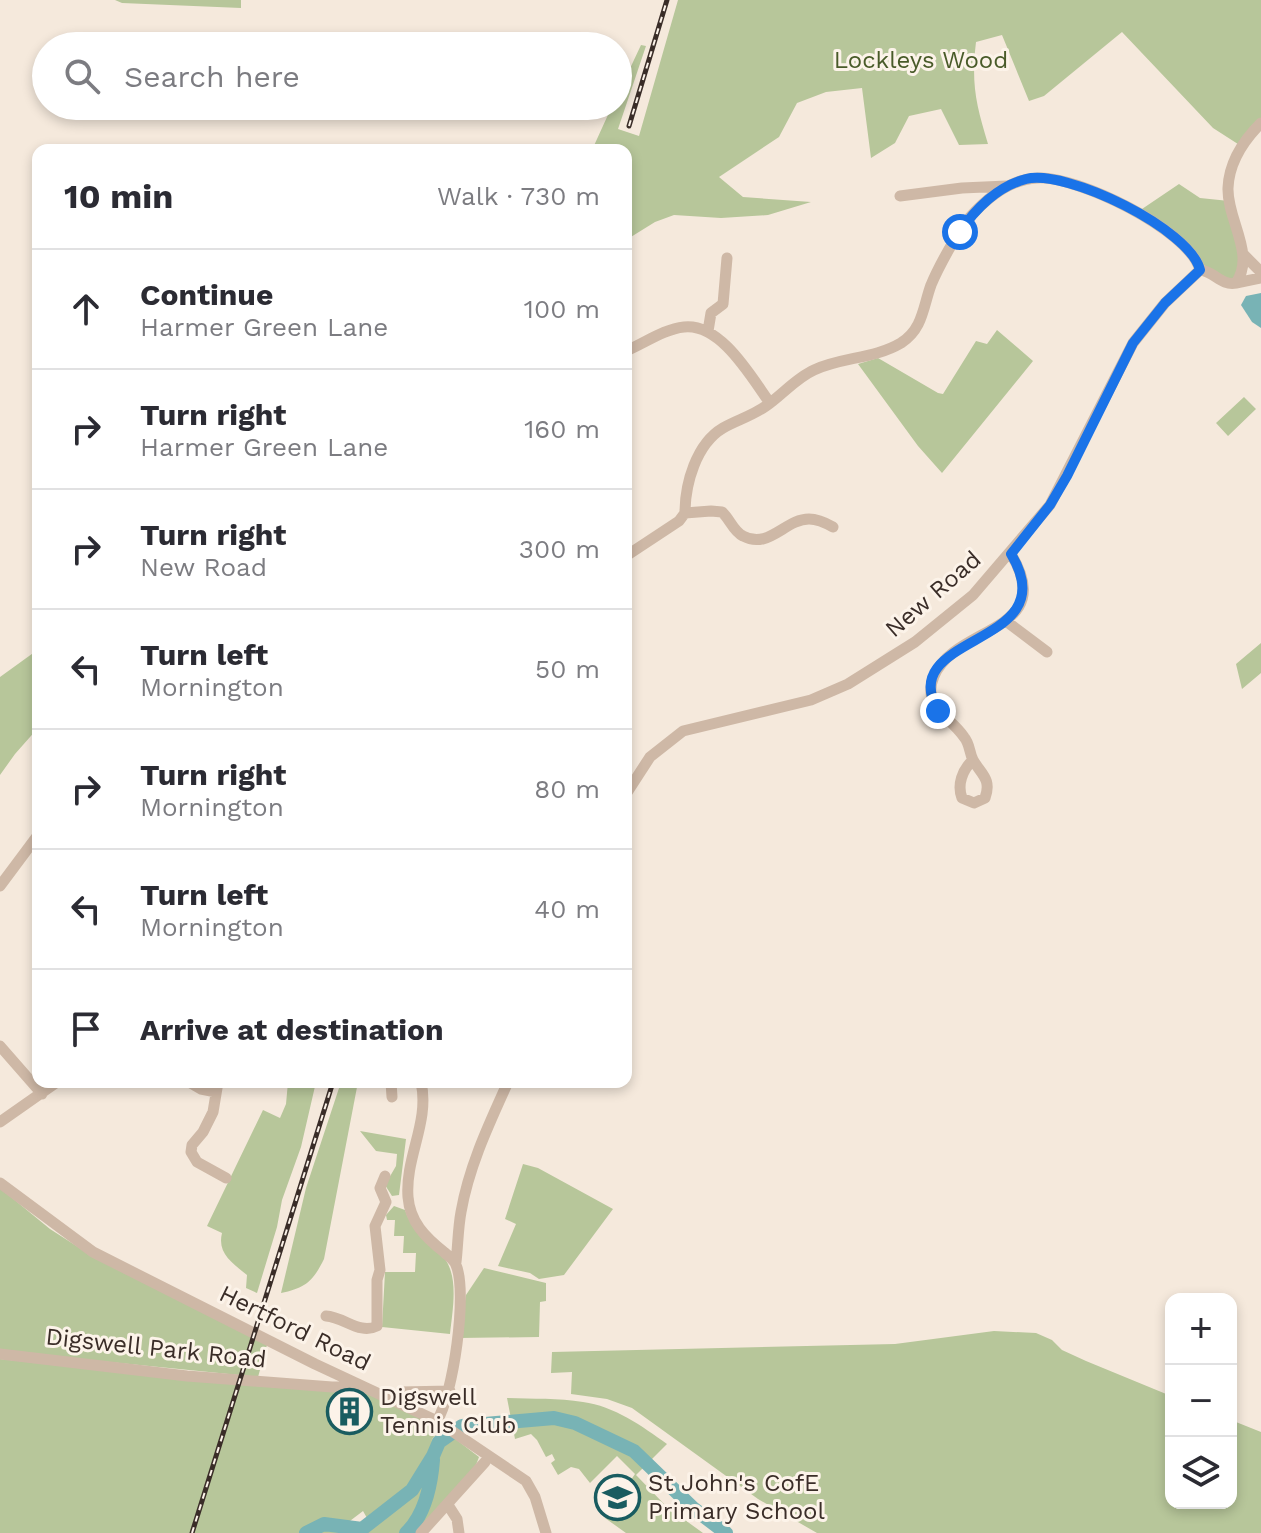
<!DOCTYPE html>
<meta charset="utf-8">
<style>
:root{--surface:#fff;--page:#f2f2f3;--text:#2b2b33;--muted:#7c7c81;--line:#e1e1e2}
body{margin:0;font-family:"Work Sans",sans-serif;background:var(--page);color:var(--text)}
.controls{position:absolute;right:24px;bottom:24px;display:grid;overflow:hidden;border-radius:16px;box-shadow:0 4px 12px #0003}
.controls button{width:72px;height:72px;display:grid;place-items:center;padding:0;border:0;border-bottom:2px solid var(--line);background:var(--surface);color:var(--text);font:40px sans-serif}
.stop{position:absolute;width:24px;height:24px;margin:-18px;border:6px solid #1a73e8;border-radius:50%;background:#fff}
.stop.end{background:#1a73e8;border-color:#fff;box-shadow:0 2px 8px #0008}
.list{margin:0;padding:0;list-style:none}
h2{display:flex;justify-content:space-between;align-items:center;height:104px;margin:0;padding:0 32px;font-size:34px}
h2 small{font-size:26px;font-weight:400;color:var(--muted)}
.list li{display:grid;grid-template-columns:52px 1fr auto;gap:24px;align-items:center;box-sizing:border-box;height:120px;padding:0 32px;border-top:2px solid var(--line)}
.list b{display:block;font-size:30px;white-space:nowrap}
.list p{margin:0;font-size:26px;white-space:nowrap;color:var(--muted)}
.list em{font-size:26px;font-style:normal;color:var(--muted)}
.icon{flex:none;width:44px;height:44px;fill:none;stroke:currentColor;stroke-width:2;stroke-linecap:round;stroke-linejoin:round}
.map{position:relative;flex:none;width:1261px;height:1533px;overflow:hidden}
.search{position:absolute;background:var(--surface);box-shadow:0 4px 12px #0003;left:32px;top:32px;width:600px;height:88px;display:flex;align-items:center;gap:20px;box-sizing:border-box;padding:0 28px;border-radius:44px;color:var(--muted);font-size:30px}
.panel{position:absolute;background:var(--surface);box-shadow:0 4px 12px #0003;left:32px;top:144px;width:600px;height:944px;border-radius:16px}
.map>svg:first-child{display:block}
.green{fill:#b7c69a;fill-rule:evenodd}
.water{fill:#78b3b5}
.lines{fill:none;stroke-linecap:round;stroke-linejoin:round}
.river{stroke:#78b3b5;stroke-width:14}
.minor{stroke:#ceb8a6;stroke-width:11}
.rail-casing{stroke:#3a2d28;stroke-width:5}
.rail{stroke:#fcf3e9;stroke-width:2;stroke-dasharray:6;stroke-linecap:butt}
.route{stroke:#1a73e8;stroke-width:10}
.labels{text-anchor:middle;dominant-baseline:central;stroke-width:6;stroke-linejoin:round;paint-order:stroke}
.park-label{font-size:24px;fill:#495b29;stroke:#fcf3e9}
.street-label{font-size:24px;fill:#3a2d28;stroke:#fcf3e9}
.poi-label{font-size:24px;fill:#3a2d28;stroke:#fcf3e9;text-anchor:start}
</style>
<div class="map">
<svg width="1261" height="1533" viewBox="0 0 1261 1533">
<rect width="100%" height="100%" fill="#f5e9dc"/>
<!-- green -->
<path class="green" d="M115 0H241V8L122 3Z
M678 0H1261V123L1241 146 1213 128 1122 32 1044 96 1029 101 1002 35 976 42C971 84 976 104 988 144L959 145 941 109 909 116 895 143 871 158 862 88 826 92 797 103 779 137 719 177 743 197 811 202 768 215 721 218 674 215 655 222 626 240V150H592L612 106H618V94L641 45 646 46 618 129 639 136Z
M1179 184 1200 198 1229 201 1243 253 1236 283 1198 262 1139 214 1142 209Z
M997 330 1033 361 942 473 918 446 858 364 878 358 938 393 943 394 976 341 987 344Z
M1244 397 1256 409 1228 436 1216 423Z
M1261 643V673L1242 689 1236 664Z
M36 651 38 652V728L15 754 0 775V677Z
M288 1082H316L301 1147 282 1200 277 1227 257 1293 246 1288 247 1275C232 1263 217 1253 222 1233L207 1226 263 1110 280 1118 286 1104Z
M341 1082H358L324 1259C313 1281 306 1288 281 1293L306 1188Z
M360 1131 406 1139 399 1195 392 1196 385 1185 396 1166 397 1154 376 1151Z
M523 1164 538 1168 613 1209 564 1275 539 1279 530 1273 498 1266 516 1224 505 1219Z
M0 1188 50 1229 92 1256 267 1345 258 1377 0 1351Z
M394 1206 405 1210C416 1242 437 1242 448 1264 458 1284 452 1314 450 1334L382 1327 385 1272H415L416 1253H403L404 1236H394L395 1220H387L386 1215Z
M484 1268 546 1283V1301L540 1302 539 1337 459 1338 466 1295Z
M994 1331 1036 1333 1052 1340 1062 1350 1086 1361 1171 1396V1503H1231V1420L1261 1432V1533H817L758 1499 632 1408 607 1399 571 1394 572 1372 551 1373 552 1352 895 1344Z
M0 1359 256 1386 368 1391 440 1427 431 1441 441 1428 479 1457C469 1488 438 1512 415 1533H0ZM363 1511 371 1525 362 1530 342 1527Z
M507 1398C532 1399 558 1398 583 1402 614 1406 642 1426 667 1444L636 1475 667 1507 703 1533H626L605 1518 635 1474 617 1456 590 1483 579 1469 571 1467 558 1475 551 1463 555 1460 552 1454 546 1457 537 1440 531 1434 515 1439Z"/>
<!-- water -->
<path class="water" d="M1261 293V328L1252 322 1241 305 1246 296Z"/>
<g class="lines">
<!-- river -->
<path class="river" d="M306 1533 324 1524 362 1529 412 1490 433 1456 439 1442 462 1426 554 1418 575 1423 634 1451 693 1508 726 1533
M406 1533C425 1515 431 1486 433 1460"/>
<!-- minor -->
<path class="minor" d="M900 196 962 188 1007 186
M1243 254 1261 272
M1236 283 1261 278
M708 331 711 313 723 304 727 258
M626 351C645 343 664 329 684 327 721 323 751 377 770 403
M685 513 711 511 722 512C730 519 733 531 743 536 769 550 785 519 809 519 818 519 826 523 833 527
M626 556 679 521 685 513C685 484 696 444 723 428 737 420 752 416 766 406 782 395 796 378 814 370 842 357 874 359 901 343 923 329 923 307 931 285 938 268 958 231 970 217 987 198 1011 179 1037 178 1076 175 1190 230 1200 270 1214 271 1221 286 1236 283 1256 254 1227 220 1228 188 1229 163 1244 140 1261 123
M1006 621 1047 652
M973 760C962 770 957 785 962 798L974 803 985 798C992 779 981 774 973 760 969 752 970 744 964 737 950 716 921 707 934 676 955 625 1059 633 1011 554
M626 794 650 757 683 731 811 700 848 684 915 642 973 595 1050 505 1133 343 1165 303 1200 270
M0 886 38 835
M0 1046 42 1094
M189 1082 201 1089 216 1092
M218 1082 213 1112 203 1132 192 1145 191 1152 197 1162 226 1178
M391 1082 392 1097
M421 1082C430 1122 405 1157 408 1197 410 1222 425 1237 444 1252 448 1256 454 1259 456 1265 468 1293 453 1395 437 1421
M0 1122 57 1082
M0 1183 93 1252 315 1364 437 1421 526 1481 535 1497 546 1533
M456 1262C458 1245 458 1228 461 1212 469 1166 489 1124 508 1082
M326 1316C344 1317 360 1335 377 1326V1280L380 1270 375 1226 386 1202 380 1188 385 1176
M0 1354 187 1376 332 1387H349L355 1383
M401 1392 450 1391
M448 1505 457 1519 459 1533
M421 1533 485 1462"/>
<defs>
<path id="rail" d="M629 126 667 0
M192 1533 333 1082"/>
</defs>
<!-- rail casing -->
<use href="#rail" class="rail-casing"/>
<!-- rail -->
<use href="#rail" class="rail"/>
</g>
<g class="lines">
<!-- route -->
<path class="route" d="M938 711C893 632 1068 648 1011 554L1050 505 1067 476 1133 343 1165 303 1200 270C1190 229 1067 169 1026 179 998 186 975 209 960 232"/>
</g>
<!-- icons -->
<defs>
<symbol id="building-ring" viewBox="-11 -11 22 22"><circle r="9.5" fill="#fcf3e9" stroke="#195c60" stroke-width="1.5"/><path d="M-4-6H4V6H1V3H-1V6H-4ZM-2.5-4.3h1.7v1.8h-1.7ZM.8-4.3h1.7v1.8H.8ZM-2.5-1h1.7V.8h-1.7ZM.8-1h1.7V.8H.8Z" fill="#195c60"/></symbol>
<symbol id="school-ring" viewBox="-11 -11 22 22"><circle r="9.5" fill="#fcf3e9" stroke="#195c60" stroke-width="1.5"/><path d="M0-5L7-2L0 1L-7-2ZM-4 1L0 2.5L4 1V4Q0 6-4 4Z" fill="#195c60"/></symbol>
</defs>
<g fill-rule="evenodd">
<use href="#building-ring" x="324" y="1386" width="51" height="51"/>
<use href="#school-ring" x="592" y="1472" width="51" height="51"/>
</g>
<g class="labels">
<!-- park labels -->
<g class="park-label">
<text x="921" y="60">Lockleys Wood</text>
</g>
<!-- street labels -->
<g class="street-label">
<text transform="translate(933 594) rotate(-41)">New Road</text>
<text transform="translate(295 1328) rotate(26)">Hertford Road</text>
<text transform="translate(156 1348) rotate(6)">Digswell Park Road</text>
</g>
<!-- poi labels -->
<g class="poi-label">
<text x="380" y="1397">Digswell<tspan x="380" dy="28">Tennis Club</tspan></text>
<text x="648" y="1483">St John's CofE<tspan x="648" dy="28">Primary School</tspan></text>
</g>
</g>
</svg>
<div class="controls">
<button>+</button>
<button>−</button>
<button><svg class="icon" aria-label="layers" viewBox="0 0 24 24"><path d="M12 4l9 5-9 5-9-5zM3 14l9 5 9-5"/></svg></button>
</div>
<div class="stop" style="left:960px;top:232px"></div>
<div class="stop end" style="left:938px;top:711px"></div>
<div class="search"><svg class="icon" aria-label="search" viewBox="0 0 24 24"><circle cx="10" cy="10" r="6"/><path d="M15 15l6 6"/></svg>Search here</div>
<section class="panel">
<h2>10 min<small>Walk · 730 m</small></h2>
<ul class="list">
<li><svg class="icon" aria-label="ahead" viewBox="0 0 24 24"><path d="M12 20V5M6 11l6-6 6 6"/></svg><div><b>Continue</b><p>Harmer Green Lane</p></div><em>100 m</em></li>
<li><svg class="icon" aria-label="right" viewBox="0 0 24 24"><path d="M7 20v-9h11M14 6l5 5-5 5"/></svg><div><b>Turn right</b><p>Harmer Green Lane</p></div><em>160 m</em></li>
<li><svg class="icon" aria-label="right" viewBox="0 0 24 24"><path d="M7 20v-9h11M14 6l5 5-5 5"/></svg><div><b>Turn right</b><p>New Road</p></div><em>300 m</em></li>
<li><svg class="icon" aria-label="left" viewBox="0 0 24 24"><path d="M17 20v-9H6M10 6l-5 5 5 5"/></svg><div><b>Turn left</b><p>Mornington</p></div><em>50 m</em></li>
<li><svg class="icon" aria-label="right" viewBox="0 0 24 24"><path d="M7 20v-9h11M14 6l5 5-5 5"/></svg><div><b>Turn right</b><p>Mornington</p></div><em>80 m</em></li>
<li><svg class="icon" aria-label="left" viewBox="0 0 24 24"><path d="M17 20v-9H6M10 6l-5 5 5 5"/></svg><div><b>Turn left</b><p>Mornington</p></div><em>40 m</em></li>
<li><svg class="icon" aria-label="arrive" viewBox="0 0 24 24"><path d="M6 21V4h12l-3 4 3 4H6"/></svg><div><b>Arrive at destination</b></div></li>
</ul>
</section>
</div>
